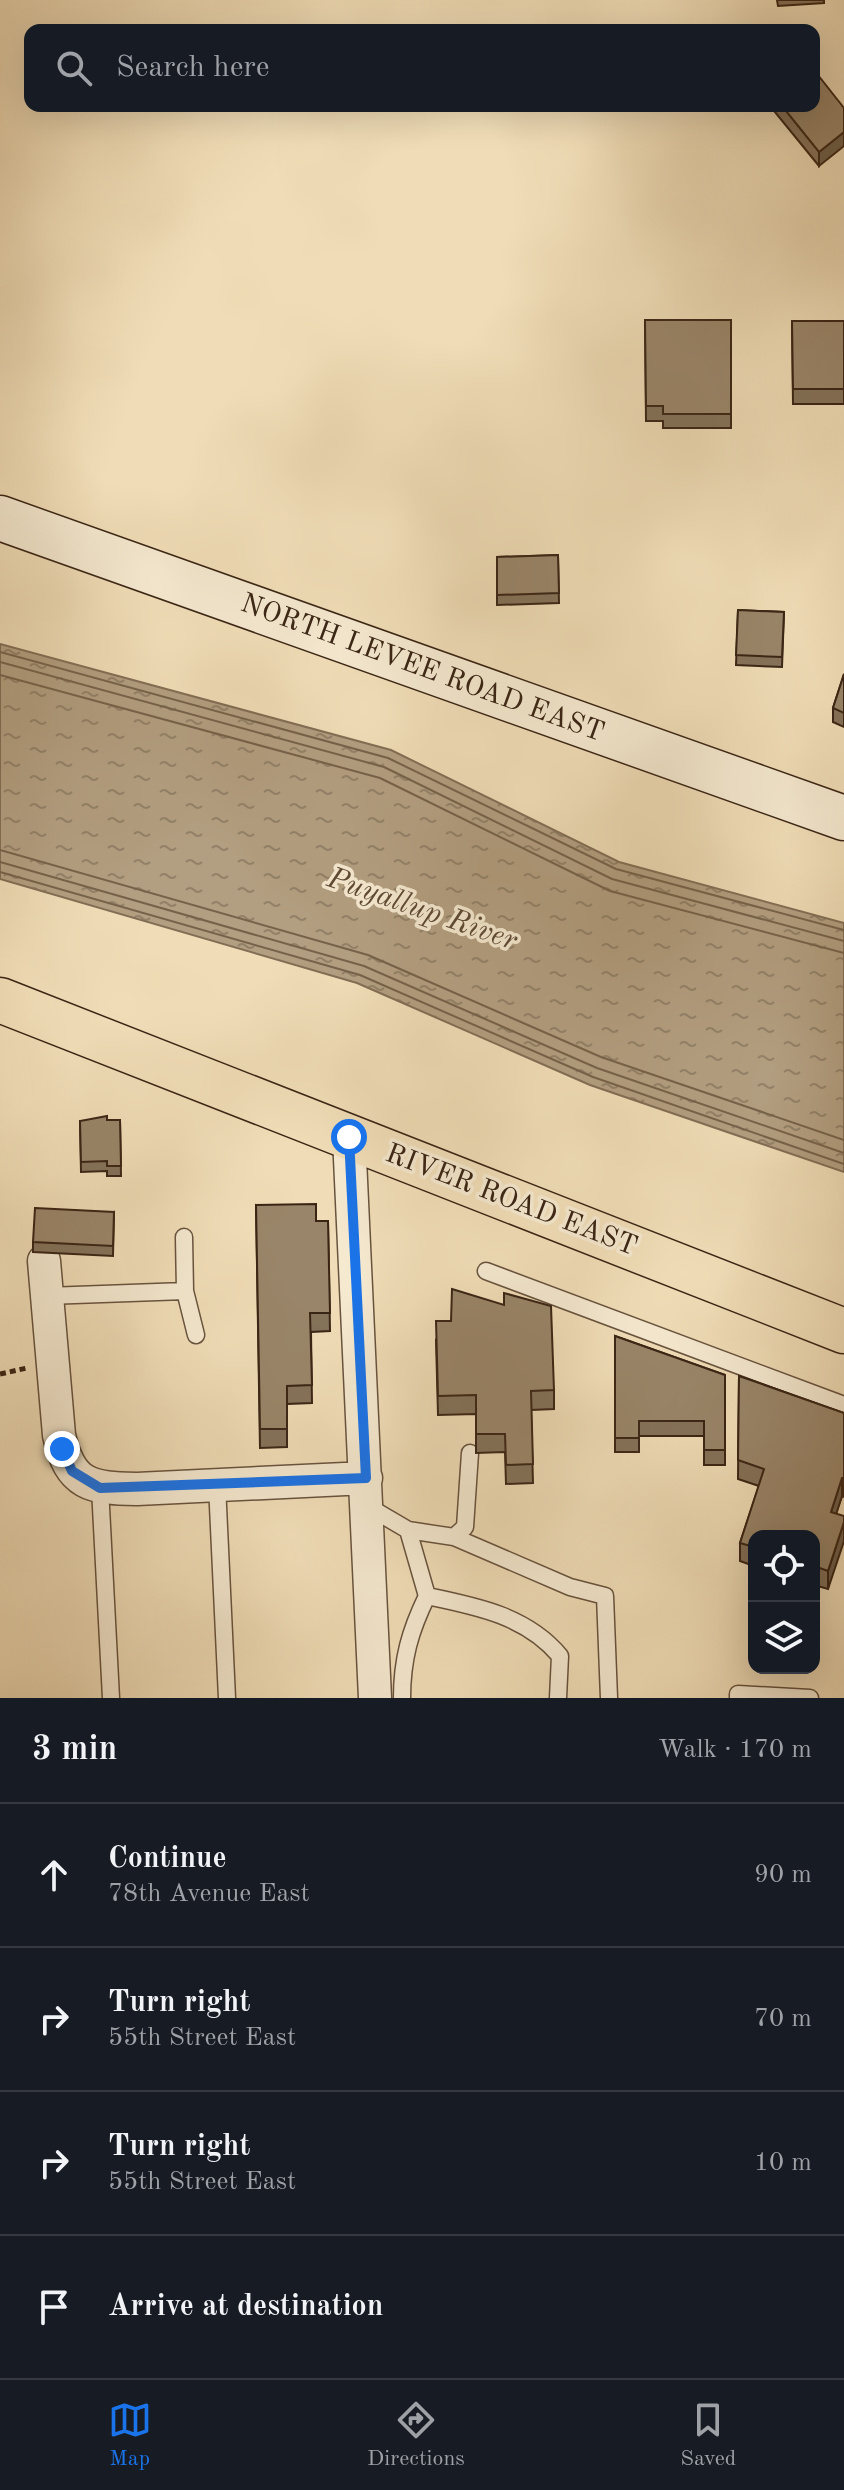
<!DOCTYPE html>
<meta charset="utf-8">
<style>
:root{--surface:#171b24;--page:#242831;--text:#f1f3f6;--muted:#9ea1a6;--line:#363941;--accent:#1a73e8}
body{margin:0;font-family:"Old Standard TT",serif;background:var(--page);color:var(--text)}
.controls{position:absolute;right:24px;bottom:24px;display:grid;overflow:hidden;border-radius:16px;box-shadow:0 8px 32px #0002}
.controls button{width:72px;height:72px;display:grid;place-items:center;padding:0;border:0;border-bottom:2px solid var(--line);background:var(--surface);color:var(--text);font:40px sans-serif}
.stop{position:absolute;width:24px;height:24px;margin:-18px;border:6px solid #1a73e8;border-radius:50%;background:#fff}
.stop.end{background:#1a73e8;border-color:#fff;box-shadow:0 2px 8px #0008}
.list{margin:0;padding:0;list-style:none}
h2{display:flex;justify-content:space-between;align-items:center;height:104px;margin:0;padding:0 32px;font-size:34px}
h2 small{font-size:26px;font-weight:400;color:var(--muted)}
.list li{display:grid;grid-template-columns:52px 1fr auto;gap:24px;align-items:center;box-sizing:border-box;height:144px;padding:0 32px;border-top:2px solid var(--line)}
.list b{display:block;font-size:30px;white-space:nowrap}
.list p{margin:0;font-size:26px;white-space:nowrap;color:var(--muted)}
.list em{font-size:26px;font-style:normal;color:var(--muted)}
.icon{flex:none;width:44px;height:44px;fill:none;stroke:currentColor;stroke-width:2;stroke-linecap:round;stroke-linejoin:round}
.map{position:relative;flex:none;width:844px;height:1698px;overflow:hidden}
.search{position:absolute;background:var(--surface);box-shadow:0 8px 32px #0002;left:24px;right:24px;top:24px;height:88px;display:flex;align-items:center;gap:20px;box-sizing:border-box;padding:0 28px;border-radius:16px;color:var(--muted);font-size:30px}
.sheet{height:680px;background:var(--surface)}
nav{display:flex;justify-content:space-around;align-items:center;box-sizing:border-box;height:112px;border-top:2px solid var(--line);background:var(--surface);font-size:22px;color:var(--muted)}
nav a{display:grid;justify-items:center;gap:4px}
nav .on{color:var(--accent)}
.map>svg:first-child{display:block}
.water{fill:url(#water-ripples);stroke:#826e55;stroke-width:2}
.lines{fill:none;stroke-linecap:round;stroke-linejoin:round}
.shore{stroke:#76624a;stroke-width:2}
.lane-casing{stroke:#68533e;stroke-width:19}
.street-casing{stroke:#68533e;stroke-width:35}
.secondary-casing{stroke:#3a2515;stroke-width:47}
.primary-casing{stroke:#3a2515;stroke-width:47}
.path{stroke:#3a2515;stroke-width:5;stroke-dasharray:6 4;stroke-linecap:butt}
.lane{stroke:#f5e9d0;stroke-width:16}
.street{stroke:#f5e9d0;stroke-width:32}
.secondary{stroke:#f5e9d0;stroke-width:44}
.primary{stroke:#f0ddb7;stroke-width:44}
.wall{fill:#84725a;stroke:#3a2515;stroke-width:2}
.shaded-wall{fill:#6b5d4a;stroke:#3a2515;stroke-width:2}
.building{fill:#998569;stroke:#3a2515;stroke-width:2}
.route{stroke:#1a73e8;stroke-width:10}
.labels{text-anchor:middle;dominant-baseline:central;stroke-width:7;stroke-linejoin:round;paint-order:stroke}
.street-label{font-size:28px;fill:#3a2515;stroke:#f5e9d0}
.water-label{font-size:30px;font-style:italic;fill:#5e4935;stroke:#f5e9d0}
</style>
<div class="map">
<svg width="844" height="1698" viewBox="0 0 844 1698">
<defs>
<pattern id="water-ripples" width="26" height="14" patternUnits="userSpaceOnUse" patternTransform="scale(2)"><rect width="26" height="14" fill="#b29e80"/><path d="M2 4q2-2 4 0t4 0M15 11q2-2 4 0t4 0" fill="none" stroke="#928168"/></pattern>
</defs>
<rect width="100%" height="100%" fill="#f0ddb7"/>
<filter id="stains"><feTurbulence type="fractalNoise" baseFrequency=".0025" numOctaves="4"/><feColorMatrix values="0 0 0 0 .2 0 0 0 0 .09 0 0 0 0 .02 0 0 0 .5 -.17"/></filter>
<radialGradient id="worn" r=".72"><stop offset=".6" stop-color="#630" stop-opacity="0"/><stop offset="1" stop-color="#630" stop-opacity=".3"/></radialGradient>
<!-- water -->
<path class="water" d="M0 644 391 750 619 862 844 923V1172L590 1085 357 983 0 879Z"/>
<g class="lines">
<!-- shore -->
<path class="shore" d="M0 652 388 758 616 869 844 930
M0 662 384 767 612 879 844 941
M0 675 380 778 610 891 844 953
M0 850 368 955 601 1057 844 1140
M0 862 364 966 597 1068 844 1153
M0 872 360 975 593 1077 844 1164"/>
<defs>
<path id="lane" d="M486 1271 844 1405
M185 1291 196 1335
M47 1296 185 1291 184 1237
M217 1485 227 1698
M100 1488 111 1698
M367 1506 408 1530 454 1537 465 1527 470 1453
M454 1537 570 1587 605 1596 609 1698
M427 1596C476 1606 527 1616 560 1656L558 1698
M402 1698C402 1659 410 1631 427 1596L408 1530
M738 1698V1694L810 1698"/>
<path id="street" d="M349 1137 375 1698
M44 1261 59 1435C70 1486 91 1488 137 1489L366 1478"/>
<path id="secondary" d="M0 518 844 818"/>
<path id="primary" d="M0 1000 844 1331"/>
</defs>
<!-- lane casing -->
<use href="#lane" class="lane-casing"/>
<!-- street casing -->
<use href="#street" class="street-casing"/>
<!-- secondary casing -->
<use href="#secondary" class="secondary-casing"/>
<!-- primary casing -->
<use href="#primary" class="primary-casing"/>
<!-- path -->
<path class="path" d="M0 1374 27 1368"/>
<!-- lane -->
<use href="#lane" class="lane"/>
<!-- street -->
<use href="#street" class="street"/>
<!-- secondary -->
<use href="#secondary" class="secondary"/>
<!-- primary -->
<use href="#primary" class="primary"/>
</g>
<!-- wall -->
<path class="wall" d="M777 0H824V3L778 6Z
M770 106H814L844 108 819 166Z
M645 320H731V428H663V421H646Z
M792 321H844V404H793Z
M558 555 559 603 497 605V557Z
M738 610 784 612 782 667 736 665Z
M844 674V727L833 722V708Z
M120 1120 121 1176H107V1171L81 1172 80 1121Z
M256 1205 316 1221H328L330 1331 311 1332 312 1403 287 1404V1447L260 1448Z
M114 1212 113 1256 33 1252V1242Z
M615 1336 725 1375V1465H704V1436H639V1452H615Z
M436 1340 554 1390V1409L531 1410 533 1483 506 1484 505 1452 476 1453V1414L438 1415Z
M739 1376 844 1413V1497L842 1496 836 1513 828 1589 814 1585V1536H754V1566L740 1561V1543L759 1486 738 1479Z"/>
<!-- shaded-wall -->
<path class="shaded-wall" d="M844 132V146L819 166V152Z
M842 1478V1496L831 1530V1512Z
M844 1522V1541L828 1589V1571Z"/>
<!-- building -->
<path class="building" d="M814 70 844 108V132L819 152 782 106H814Z
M645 320H731V414H663V406H646Z
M792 321H844V389H793Z
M558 555 559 593 497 595V557Z
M738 610 784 612 782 657 736 655Z
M844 674V713L833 708Z
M107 1116V1120H120L121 1166H107V1161L81 1162 80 1121Z
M316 1204V1221H328L330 1313H310L312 1385 287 1386V1429H260L256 1205Z
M35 1208 114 1212 113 1246 33 1242Z
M452 1289 504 1305V1293L551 1306 554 1390 531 1391 533 1464 506 1465 505 1434H476V1395L438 1396 436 1321H451Z
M615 1336 725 1375V1450H704V1421H639V1438H615Z
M739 1376 844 1413V1478H842L831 1512 844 1516V1522L828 1571 814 1566V1536H754V1547L740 1543 764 1469 738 1460Z"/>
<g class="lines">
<!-- route -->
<path class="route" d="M62 1449 72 1471 100 1488 366 1478 349 1137"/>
</g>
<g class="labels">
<!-- street labels -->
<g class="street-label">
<text transform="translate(422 669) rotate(20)">NORTH LEVEE ROAD EAST</text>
<text transform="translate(511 1201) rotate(21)">RIVER ROAD EAST</text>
</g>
<!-- water labels -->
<g class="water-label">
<text transform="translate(422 910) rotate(19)">Puyallup River</text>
</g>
</g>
<rect width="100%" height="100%" filter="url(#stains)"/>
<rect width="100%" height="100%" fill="url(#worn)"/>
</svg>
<div class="controls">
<button><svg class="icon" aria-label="locate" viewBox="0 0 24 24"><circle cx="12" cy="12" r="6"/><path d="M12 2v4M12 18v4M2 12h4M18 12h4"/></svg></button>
<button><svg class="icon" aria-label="layers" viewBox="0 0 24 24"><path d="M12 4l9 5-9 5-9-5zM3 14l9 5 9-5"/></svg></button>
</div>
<div class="stop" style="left:349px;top:1137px"></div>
<div class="stop end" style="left:62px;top:1449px"></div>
<div class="search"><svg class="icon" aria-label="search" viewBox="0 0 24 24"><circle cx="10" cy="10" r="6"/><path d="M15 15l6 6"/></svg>Search here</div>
</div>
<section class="sheet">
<h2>3 min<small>Walk · 170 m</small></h2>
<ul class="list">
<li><svg class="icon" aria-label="ahead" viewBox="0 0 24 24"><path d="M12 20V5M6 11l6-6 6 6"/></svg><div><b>Continue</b><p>78th Avenue East</p></div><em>90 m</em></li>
<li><svg class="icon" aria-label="right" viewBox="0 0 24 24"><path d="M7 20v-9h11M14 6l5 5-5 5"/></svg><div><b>Turn right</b><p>55th Street East</p></div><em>70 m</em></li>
<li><svg class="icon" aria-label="right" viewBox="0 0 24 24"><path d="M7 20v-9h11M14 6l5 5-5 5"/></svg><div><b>Turn right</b><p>55th Street East</p></div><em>10 m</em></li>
<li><svg class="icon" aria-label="arrive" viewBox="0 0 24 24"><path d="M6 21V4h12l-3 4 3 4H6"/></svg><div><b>Arrive at destination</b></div></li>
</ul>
</section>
<nav>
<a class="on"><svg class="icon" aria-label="map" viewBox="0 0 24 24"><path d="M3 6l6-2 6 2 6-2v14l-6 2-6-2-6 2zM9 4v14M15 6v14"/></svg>Map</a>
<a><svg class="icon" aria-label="directions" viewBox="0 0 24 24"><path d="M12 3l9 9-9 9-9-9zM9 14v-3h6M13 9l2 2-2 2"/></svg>Directions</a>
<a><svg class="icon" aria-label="saved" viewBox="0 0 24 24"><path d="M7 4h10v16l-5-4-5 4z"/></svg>Saved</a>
</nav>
